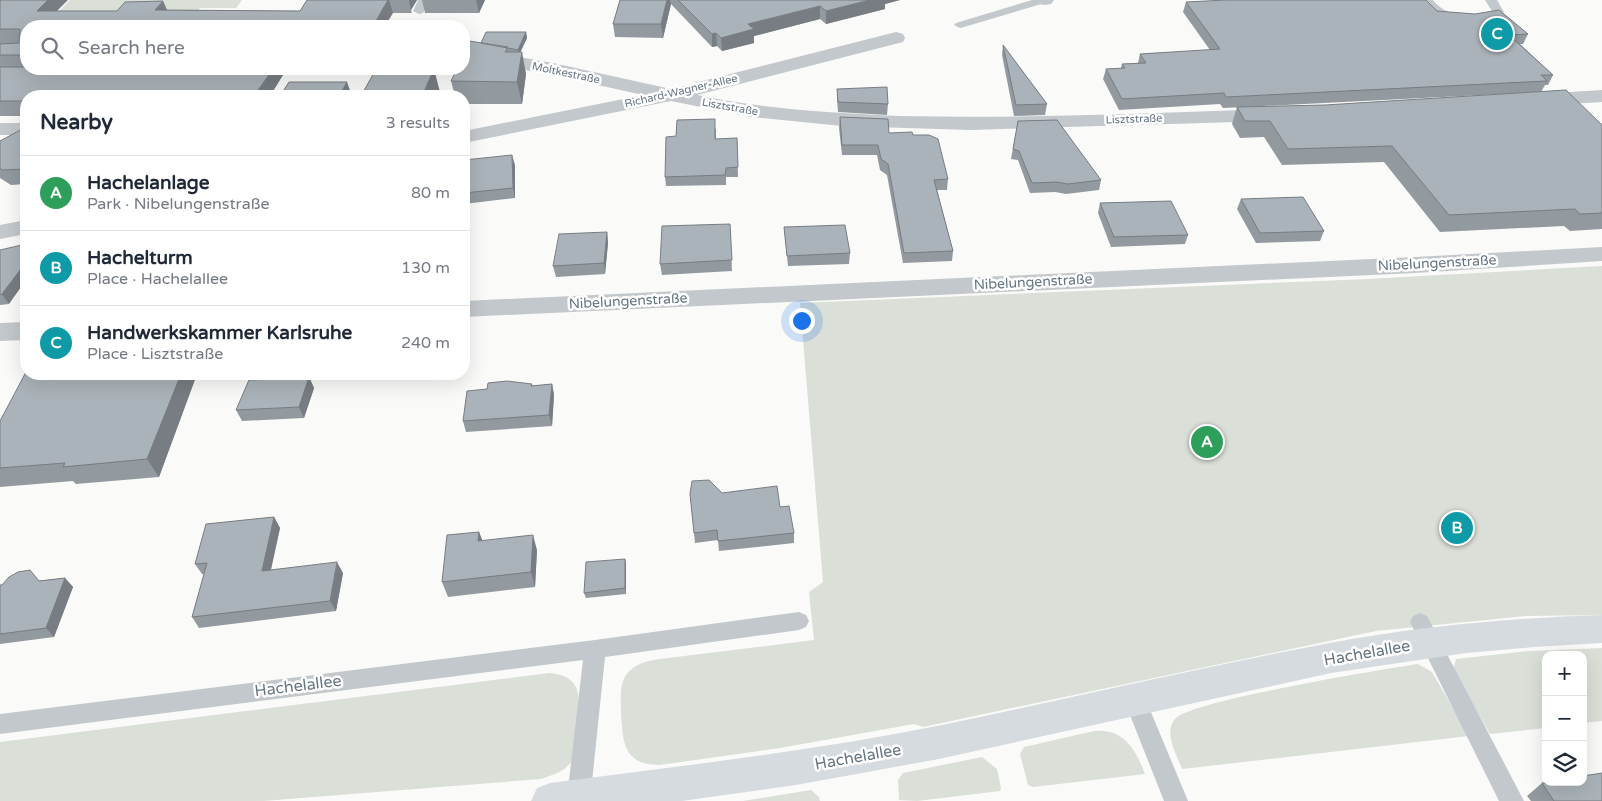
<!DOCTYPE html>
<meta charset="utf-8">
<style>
:root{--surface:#fff;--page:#f2f2f3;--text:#1f2937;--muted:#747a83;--line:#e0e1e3;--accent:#e4572e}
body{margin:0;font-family:"Varela Round",sans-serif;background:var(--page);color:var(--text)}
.controls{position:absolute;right:15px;bottom:15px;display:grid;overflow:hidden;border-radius:10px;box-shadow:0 5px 20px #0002}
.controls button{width:45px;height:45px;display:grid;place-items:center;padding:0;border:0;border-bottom:1px solid var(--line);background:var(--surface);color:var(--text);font:25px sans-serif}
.you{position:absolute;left:801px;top:320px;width:18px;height:18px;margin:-12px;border:4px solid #fff;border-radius:50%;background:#1a73e8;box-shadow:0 0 0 8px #1a73e833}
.badge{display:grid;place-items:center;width:32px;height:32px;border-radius:50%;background:var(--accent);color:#fff;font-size:16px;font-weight:700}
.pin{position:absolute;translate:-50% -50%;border:2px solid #fff;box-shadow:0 1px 5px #0006}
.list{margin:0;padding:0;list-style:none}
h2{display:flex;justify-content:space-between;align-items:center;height:65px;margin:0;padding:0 20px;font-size:21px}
h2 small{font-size:16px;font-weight:400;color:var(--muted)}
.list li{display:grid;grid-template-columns:32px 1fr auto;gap:15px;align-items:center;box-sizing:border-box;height:75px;padding:0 20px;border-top:1px solid var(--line)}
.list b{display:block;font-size:19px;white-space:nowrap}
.list p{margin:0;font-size:16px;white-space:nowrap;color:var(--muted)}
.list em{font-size:16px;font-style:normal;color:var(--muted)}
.icon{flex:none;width:28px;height:28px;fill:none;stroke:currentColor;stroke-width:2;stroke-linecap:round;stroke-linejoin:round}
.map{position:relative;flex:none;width:1602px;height:801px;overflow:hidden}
.search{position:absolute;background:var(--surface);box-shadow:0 5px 20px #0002;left:20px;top:20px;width:450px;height:55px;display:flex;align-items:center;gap:12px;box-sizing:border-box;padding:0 18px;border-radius:20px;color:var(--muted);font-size:19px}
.panel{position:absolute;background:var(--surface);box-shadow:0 5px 20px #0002;left:20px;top:90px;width:450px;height:290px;border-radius:20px}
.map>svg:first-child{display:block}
.green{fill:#dadfd7}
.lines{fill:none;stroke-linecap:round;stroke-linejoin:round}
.lane{fill:#c3c8cc;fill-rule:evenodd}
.street{fill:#c3c8cc;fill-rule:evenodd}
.secondary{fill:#d6dbdf;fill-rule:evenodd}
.wall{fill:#929a9f}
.shaded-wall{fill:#777d82}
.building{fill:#aab3b9;stroke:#777d82}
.labels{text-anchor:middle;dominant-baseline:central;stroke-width:5;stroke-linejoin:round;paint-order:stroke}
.far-street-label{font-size:11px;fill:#657683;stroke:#fff}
.street-label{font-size:14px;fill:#657683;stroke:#fff}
.near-street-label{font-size:16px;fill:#657683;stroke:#fff}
</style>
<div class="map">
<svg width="1602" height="801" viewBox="0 0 1602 801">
<rect width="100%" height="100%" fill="#fafaf8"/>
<!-- green -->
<path class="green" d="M70 0H242L236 8H200L190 21 59 11Z
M1602 266V615L1526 616 1376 631 923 727 914 724 780 748 660 765C623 765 623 742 621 713 621 700 619 686 626 675 635 663 647 661 660 659L814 640 809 592 823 582 800 303 1367 279Z
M1602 648V721L1583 723V655H1546V728L1490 734 1453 670 1456 659 1529 651Z
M1418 664 1432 672 1469 736 1182 769C1177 755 1163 733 1175 719 1189 701 1384 669 1418 664Z
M549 673C587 676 579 703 576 732 575 740 576 752 573 759 567 771 551 776 540 779L263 801H0V742Z
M1094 731C1124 728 1136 750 1145 774L1033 787 1028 785 1020 754 1024 747Z
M982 757 997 769 1001 788 1000 791 917 801 899 800 898 780 903 773Z
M811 790 819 797 820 801H743Z"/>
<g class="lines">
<!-- lane -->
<path class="lane" d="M418 0H430L423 13 419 14 413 11Z
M1032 0H1050L1048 2 964 27 960 28 954 25 956 23Z
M1421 0H1433C1445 17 1474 20 1492 11L1485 0H1497L1504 12C1491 26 1450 25 1435 15 1429 11 1425 6 1421 0Z
M799 612 806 615 809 621 806 627 799 630 605 657 590 801H568L567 798 583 660 0 734V714L595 640Z
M1420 613 1427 616 1524 801H1499L1410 622 1413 616Z
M1135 690 1143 693 1188 801H1164L1124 700 1127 693Z"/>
<!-- street -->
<path class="street" d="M1035 0H1054L1051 4 1045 5 1038 4Z
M896 32 903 34 905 38 903 42 697 95C763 109 832 113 900 116 1024 119 1147 113 1271 109L1278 111 1281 115 1278 119 1271 121 970 130 842 126 751 117 671 101 464 143V131L643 95 553 75 464 59V47L553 63 671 89Z
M1602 90V102L1536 106 1529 104 1526 100 1529 96 1536 94Z
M0 123H26V135H0Z
M26 220V234L0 239V225Z
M1602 247V261L1415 273 464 317V301L1415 257Z
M26 322V340L0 341V323Z"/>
<!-- secondary -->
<path class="secondary" d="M1602 615V643L1534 647 1466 653 1331 673 939 759 796 785 682 801H531L537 788 550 783C681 766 813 751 942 725 1072 698 1200 667 1330 643 1420 626 1511 618 1602 615Z"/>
</g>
<!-- wall -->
<path class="wall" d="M0 0 58 11H117L163 1 167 10 300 11 307 0H417L411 10 412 13H393L26 26V69H287V70L286 69V70L270 96H26V116H0Z
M422 0H485L479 13H425Z
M620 0H900L885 4V9L826 24 820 19 754 36V43L722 51 717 46 712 47 671 4 663 38 615 37 613 24Z
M1186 2 1437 11 1528 34 1523 44H1520L1553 75 1548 85H1545L1541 92 1223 108 1220 104 1119 110 1103 79 1106 69 1121 68 1122 64 1138 63 1140 54 1210 50 1183 12Z
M526 32 527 38 520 52 526 74 522 104H464V96H455L451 81 481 43Z
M1003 45 1047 104 1045 115 1014 116 1002 55Z
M837 89 888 104 887 115 838 112 837 99Z
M1237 107 1602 125V229L1570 231 1564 226 1440 232 1384 162 1282 165 1264 137 1240 138 1232 124Z
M840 117 889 133 913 135 948 179 947 190H937L953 251 952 261 903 263 887 175 880 170 877 155H842L839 128Z
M1018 121 1101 180 1099 190 1066 194 1055 192 1030 193 1018 160 1011 159Z
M26 127V184L11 185 0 178V141Z
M716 129V139L737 138 738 177H726V185L666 186 665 177 676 136Z
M464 160 515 165V198L464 204Z
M1241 199 1324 231 1320 241 1256 243 1237 209Z
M1100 203 1188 235 1185 244 1111 247 1098 213Z
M730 224 732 271 662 275 660 264Z
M784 227 850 253 849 264 788 266 785 238Z
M607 232 608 243 605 274 556 277 553 266Z
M0 250 9 304 0 305Z
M197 374 159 477 76 484 73 481 0 487V421Z
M309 377 314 388 304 418 242 421 236 410Z
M532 384V386L552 384 554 395 552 426 466 432 463 421 487 389Z
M722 493 780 507 794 533V543L719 551 718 540 695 543 690 494Z
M274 517 280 528 271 570 343 573 336 611 199 628 192 617 204 574H202L195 564Z
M479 532 482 540 537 550 535 587 448 597 442 582Z
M625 559 626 564V594L586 598 584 593Z
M65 578 73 587 54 637 0 644V585Z
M1542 783 1602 801H1531L1527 796Z"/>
<!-- shaded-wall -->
<path class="shaded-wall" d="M48 0H68L44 24 37 11Z
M388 0H389L393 13 385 26H373Z
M409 0H417L411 10Z
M476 0H485L479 13Z
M667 0H670L671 4 663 38 661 24Z
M870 0H900L885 4V9L826 24V11Z
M163 1 169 15 155 10Z
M820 6V19L754 36V43L722 51 721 38 748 24Z
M526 32 527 38 519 55 518 50Z
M716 33 717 46 712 47V34Z
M522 52 526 74 522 104 517 82Z
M273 69H286V70L270 96H254Z
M434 69 440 92 438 96H422Z
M347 82 352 96H339Z
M512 155 515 165V198L513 188Z
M607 232 608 243 605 274 604 263Z
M26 262V280L9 304 2 294Z
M181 374H197L159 477 147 459Z
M309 377 314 388 304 418 299 407Z
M552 384 554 395 552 426 549 415Z
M274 517 280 528 268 582 262 571Z
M479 532 485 547 478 541Z
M533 535 537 550 535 587 531 572Z
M625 559 626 564V594L625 588Z
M337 562 343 573 336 611 330 601Z
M65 578 73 587 54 637 46 628Z"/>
<!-- building -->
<path class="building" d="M0 0H48L37 11H117L125 2 163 1 155 10 300 11 307 0H388L373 26H26V55H0V44L19 43 20 29H0Z
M620 0H667L661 24H613Z
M678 0H870L826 11 820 6 748 24 754 29 721 38 716 33 712 34Z
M1226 0H1426L1437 11 1475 14 1499 10 1528 34 1509 35 1553 75H1541L1547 81 1226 97 1224 93 1122 99 1106 69 1125 68 1122 64 1146 63 1140 54 1220 49 1186 2Z
M486 32H526L518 50 481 43Z
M469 41 508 47 505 52H522L517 82 451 81 457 69H464V53Z
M1003 45 1047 104 1016 105Z
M0 67H26V69H273L254 96H26V101H0Z
M376 69H434L422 96H361Z
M289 82H347L339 96H280Z
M887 87 888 104 838 102 837 89Z
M1566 90 1602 125V213L1580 214 1575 209 1449 215 1392 146 1288 149 1270 121H1245L1237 107 1325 105Z
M840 117 888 119 889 133 912 132 913 135H929L938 139 948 179 934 180 953 251 904 253 888 164 881 159 878 145H842Z
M715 119V139L737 138 738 167 726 168 725 175 665 177 666 137 676 136 677 120Z
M1057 120 1101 180 1068 184 1057 182 1032 183 1019 151 1013 149 1018 121Z
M26 127V169L2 170 0 168V141Z
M512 155 513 188 464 193V160Z
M1303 197 1324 231 1260 233 1241 199Z
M1171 201 1188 235 1114 237 1100 203Z
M730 224 732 260 660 264 662 226Z
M845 225 850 253 787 256 784 227Z
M607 232 604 263 553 266 559 234Z
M26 244V262L2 294 0 295V250Z
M26 358V364H23Z
M26 372V374H181L147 459 63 467 65 463 0 468V421Z
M309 377 299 407 236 410 249 380Z
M507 381 532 384 531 386 552 384 549 415 463 421 467 391 487 389 488 383Z
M709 480 722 493 777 486 780 507 789 506 794 533 718 541 717 530 694 533 690 494 692 481Z
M274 517 262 571 337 562 330 601 192 617 207 563 195 564 206 524Z
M479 532 478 541 533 535 531 572 442 582 447 535Z
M625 559V588L584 593 586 562Z
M30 570 39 581 65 578 46 628 0 634V585H2L9 577 18 572Z
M1602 773V801H1554L1542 783 1583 782V776Z"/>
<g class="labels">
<!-- far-street labels -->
<g class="far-street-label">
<text transform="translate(566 73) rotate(12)">Moltkestraße</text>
<text transform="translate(681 91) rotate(-13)">Richard-Wagner-Allee</text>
<text transform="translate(730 107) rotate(10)">Lisztstraße</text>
<text transform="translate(1134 119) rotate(-2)">Lisztstraße</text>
</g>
<!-- street labels -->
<g class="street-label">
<text transform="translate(1437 263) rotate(-3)">Nibelungenstraße</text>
<text transform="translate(1033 282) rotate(-3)">Nibelungenstraße</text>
<text transform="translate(628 301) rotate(-3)">Nibelungenstraße</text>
</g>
<!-- near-street labels -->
<g class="near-street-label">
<text transform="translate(1367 653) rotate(-10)">Hachelallee</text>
<text transform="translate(298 686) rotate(-7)">Hachelallee</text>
<text transform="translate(858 757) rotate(-10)">Hachelallee</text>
</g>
</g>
</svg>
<div class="controls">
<button>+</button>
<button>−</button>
<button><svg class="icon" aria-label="layers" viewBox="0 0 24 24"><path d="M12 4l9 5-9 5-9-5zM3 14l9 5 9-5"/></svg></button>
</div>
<div class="you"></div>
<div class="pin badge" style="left:1207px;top:442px;background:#2e9e5b">A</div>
<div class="pin badge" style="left:1457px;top:528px;background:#0f9aa8">B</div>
<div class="pin badge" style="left:1497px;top:34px;background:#0f9aa8">C</div>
<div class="search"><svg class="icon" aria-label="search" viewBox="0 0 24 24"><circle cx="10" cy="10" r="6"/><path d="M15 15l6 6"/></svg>Search here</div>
<section class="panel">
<h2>Nearby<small>3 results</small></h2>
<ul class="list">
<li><span class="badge" style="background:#2e9e5b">A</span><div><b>Hachelanlage</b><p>Park · Nibelungenstraße</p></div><em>80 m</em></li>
<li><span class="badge" style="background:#0f9aa8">B</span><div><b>Hachelturm</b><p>Place · Hachelallee</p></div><em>130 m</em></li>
<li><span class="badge" style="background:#0f9aa8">C</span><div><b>Handwerkskammer Karlsruhe</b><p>Place · Lisztstraße</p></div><em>240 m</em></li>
</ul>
</section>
</div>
